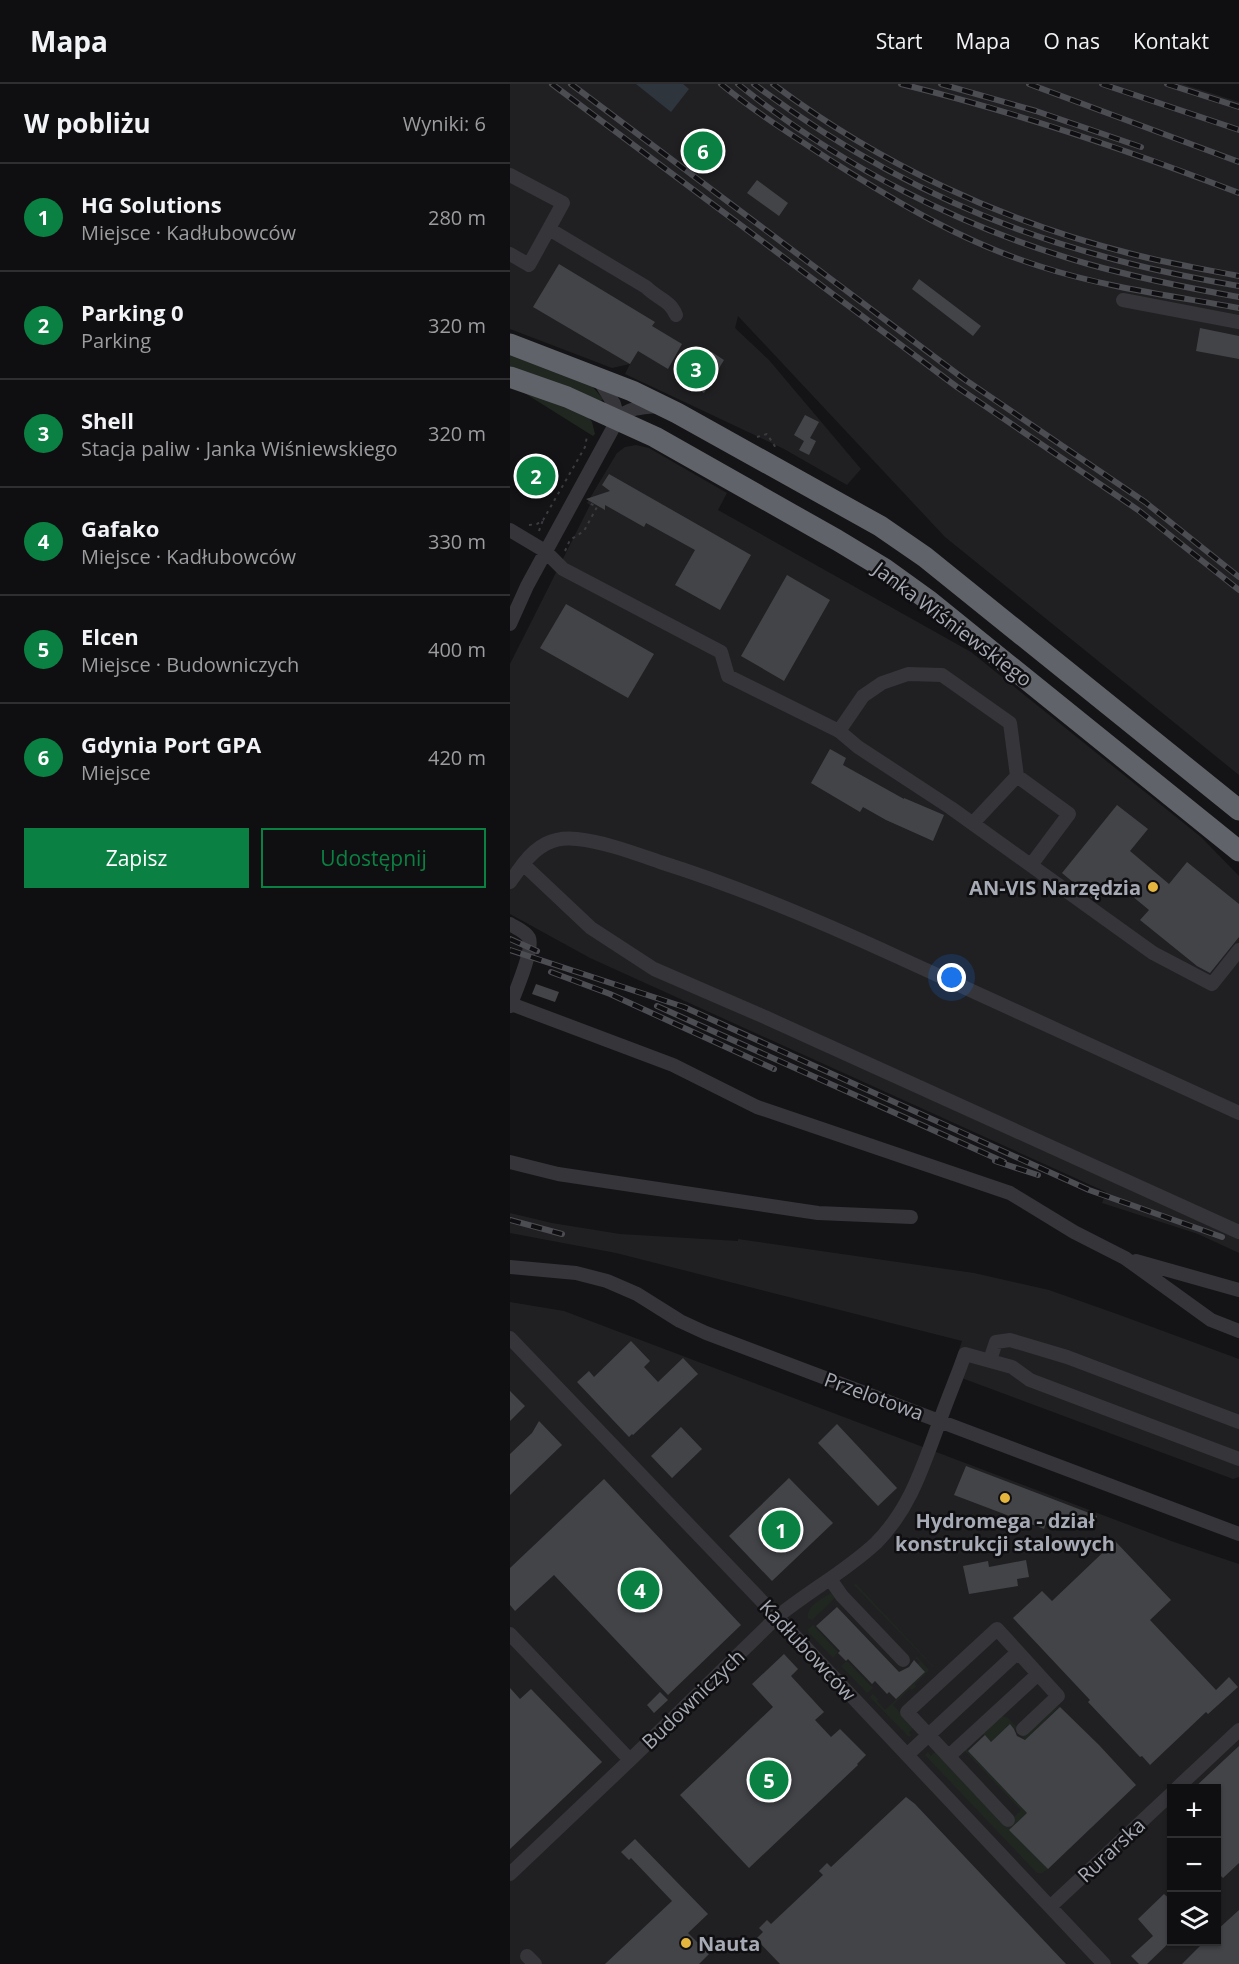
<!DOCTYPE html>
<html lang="pl">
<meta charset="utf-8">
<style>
:root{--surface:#0f0e10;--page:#181719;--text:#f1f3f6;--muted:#9b9c9f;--line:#2f2e30;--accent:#0b8043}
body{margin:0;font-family:"Open Sans",sans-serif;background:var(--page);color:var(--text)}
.controls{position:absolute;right:18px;bottom:18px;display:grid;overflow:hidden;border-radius:0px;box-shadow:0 2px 4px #0004}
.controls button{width:54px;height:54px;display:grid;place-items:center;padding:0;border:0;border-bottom:2px solid var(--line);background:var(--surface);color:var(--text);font:30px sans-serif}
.you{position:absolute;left:442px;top:894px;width:21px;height:21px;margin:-15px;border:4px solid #fff;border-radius:50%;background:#1a73e8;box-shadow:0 0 0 9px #1a73e833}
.badge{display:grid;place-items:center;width:39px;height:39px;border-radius:50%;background:var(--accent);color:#fff;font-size:20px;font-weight:700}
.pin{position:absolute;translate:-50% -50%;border:3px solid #fff;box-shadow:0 2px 6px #0006}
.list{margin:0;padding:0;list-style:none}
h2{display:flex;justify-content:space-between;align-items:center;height:78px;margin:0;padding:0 24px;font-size:26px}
h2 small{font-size:20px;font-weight:400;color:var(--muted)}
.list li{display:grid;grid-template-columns:39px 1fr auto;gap:18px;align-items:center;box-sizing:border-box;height:108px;padding:0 24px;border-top:2px solid var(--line)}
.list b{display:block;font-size:22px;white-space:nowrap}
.list p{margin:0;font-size:20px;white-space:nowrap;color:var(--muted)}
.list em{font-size:20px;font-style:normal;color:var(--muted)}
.actions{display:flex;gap:12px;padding:18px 24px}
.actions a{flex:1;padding:14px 0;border:2px solid var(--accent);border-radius:0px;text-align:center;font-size:21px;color:var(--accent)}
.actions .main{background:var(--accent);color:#fff}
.icon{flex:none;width:33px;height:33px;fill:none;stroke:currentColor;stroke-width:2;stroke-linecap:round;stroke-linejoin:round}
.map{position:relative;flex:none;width:729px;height:1880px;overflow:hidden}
header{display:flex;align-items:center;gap:36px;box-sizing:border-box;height:84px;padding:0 30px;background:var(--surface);border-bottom:2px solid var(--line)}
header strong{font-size:28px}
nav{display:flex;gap:33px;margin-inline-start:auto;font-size:21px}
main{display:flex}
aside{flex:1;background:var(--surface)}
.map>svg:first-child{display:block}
.built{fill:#202022;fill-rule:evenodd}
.green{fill:#202721}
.water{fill:#2e353d}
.building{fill:#434448}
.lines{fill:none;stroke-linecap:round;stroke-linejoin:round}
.path{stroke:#3b3c41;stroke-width:2;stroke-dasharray:3 4.5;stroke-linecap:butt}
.minor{stroke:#35353a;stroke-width:14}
.highway{stroke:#61636a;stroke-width:21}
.rail-casing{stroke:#4c4d53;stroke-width:6}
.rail{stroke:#0f0e10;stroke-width:4;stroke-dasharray:11;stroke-linecap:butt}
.poi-dot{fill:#e4b63d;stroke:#0f0e10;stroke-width:2}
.labels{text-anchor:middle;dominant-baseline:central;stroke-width:5;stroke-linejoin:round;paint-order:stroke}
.street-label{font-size:20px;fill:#a6aab4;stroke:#0f0e10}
.poi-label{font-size:20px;font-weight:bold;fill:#a6aab4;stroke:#0f0e10;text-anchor:end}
</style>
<header>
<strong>Mapa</strong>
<nav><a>Start</a><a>Mapa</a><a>O nas</a><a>Kontakt</a></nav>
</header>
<main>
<aside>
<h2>W pobliżu<small>Wyniki: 6</small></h2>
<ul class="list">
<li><span class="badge">1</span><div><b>HG Solutions</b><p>Miejsce · Kadłubowców</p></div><em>280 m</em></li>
<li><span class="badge">2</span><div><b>Parking 0</b><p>Parking</p></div><em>320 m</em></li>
<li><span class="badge">3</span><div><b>Shell</b><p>Stacja paliw · Janka Wiśniewskiego</p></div><em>320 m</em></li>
<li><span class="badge">4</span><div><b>Gafako</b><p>Miejsce · Kadłubowców</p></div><em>330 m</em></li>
<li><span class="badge">5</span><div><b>Elcen</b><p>Miejsce · Budowniczych</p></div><em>400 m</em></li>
<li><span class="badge">6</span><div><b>Gdynia Port GPA</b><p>Miejsce</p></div><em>420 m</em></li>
</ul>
<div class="actions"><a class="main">Zapisz</a><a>Udostępnij</a></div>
</aside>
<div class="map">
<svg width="729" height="1880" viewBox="0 0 729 1880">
<rect width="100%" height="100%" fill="#141315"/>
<!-- built -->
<path class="built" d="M0 0H672L729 18V691L435 453 228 232 225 244 259 276 351 385 337 401 274 365 115 290 120 280 102 284 0 245Z
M126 361 139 364 217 409 208 426 461 568 691 753 729 792V1169L688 1150 592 1119 596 1108 80 874 0 830V580L80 421 77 419 107 369 115 363Z
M0 1129 42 1139 110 1150 228 1157V1155L464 1189 539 1206 607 1230 729 1275V1393L723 1395 441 1290 452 1257 106 1169 0 1149Z
M0 1218 54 1227 664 1458 729 1480V1880H0ZM662 1704H706V1858H662Z"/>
<!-- green -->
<path class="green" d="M0 270 82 302 93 315 91 317 0 285Z
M8 305 77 331 82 338 85 350 83 352Z
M346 1500 423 1582V1583L344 1501Z
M321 1509 326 1513 302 1536 298 1534C296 1522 312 1515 321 1509Z
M303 1541 328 1568 323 1574 299 1549 298 1545Z
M407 1573 419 1586 405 1600 406 1603 402 1606 400 1604 383 1621 404 1644 399 1648 401 1651 399 1653 360 1613 363 1610 368 1615 367 1617 375 1626 415 1588 408 1580 410 1578 407 1575 404 1576Z
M337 1577 363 1604 357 1609 331 1582Z
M548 1622 549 1623 515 1656 500 1640 481 1658 473 1650 457 1666 517 1729 500 1746 538 1785 532 1789H527L415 1671 418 1668 421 1672 426 1667 496 1741 511 1726 454 1666 492 1632 498 1634 515 1652Z"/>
<!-- water -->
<path class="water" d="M126 0H173L179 5 161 28Z"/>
<!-- building -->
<path class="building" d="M187 47 216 71 209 81 206 79 200 86 192 80 184 79V74L175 67 182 59 179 57Z
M247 96 278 119 269 132 237 109Z
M49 180 145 238 142 242 172 260 158 285 128 267 120 280 23 223Z
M409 195 471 242 463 252 402 205Z
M690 244 729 252V275L686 267Z
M197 265 214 276 194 309 177 299Z
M295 331 309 338 300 354 306 357 299 371 289 366 294 357 284 351Z
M99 390 241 471 210 526 165 501 185 466 136 439 134 443 95 421V426L76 415 100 407 92 401Z
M277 491 320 516 274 597 231 572Z
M56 520 144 570 118 614 30 564Z
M320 665 336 674 333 681 394 715V714L434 731 423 757 376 736 353 723 350 728 301 699Z
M607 721 638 745 620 767 659 800 677 778 729 820V853L700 889 687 882 630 836 639 826 599 793 582 814 552 789Z
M26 900 49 908 45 918 22 910Z
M121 1257 140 1277 134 1283 148 1298 173 1274 188 1290 123 1351 122 1350 119 1353 67 1298 79 1287 84 1293Z
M0 1307 15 1322 0 1337Z
M29 1337 52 1361 0 1411V1370L22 1349Z
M327 1340 387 1404 368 1422 308 1359Z
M171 1343 192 1365 162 1394 141 1372Z
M456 1382 587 1432 582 1445 540 1429 534 1445 444 1411Z
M279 1394 323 1439 262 1497 219 1452Z
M94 1395 231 1541 158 1611 44 1491 5 1527 0 1521V1484Z
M605 1457 661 1516 640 1536 706 1606 719 1593 728 1603 698 1630 696 1628 640 1681 632 1672 630 1673 578 1618 580 1616 503 1534 532 1507 542 1517Z
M516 1476 519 1493 507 1495 508 1502 459 1510 453 1482 478 1477 479 1483Z
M327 1523 389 1588 399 1583 404 1576 415 1588 386 1615 379 1608 377 1610 365 1597 362 1600 338 1575 336 1577 328 1569 330 1567 306 1542Z
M274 1570 288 1585 281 1592 314 1628 305 1636 321 1653 330 1645 356 1671 347 1680 348 1681 239 1784 170 1711 263 1623 242 1600Z
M0 1604 10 1615 21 1605 92 1678 0 1765Z
M150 1608 158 1616 144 1629 137 1621Z
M550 1623 589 1661 626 1701 538 1785 499 1746 517 1729 458 1667 475 1651 481 1658 500 1640 504 1645 507 1652 515 1656Z
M729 1662V1779L713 1794 706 1787V1704H684Z
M396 1713 405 1720 556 1880H270L246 1855 253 1848 249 1844 257 1836 261 1840 313 1791 309 1787 317 1779 321 1783Z
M125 1755 198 1830 178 1849 199 1870 189 1880H95L162 1817 121 1774 119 1776 111 1768Z
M654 1810 662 1817V1856L637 1880H629L621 1872 643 1852 628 1835Z
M729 1826V1880H672L695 1857H706V1847Z"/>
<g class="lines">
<!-- path -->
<path class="path" d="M247 353 257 350 266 364
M19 441 27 440 33 436 75 363 77 352
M29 447 33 436
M55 467 60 456 74 447 87 423 77 418"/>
<!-- minor -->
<path class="minor" d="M0 91 53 119 19 181 0 170
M39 145 136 203C148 215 160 216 166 231
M613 216 729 238
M88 294 104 320 108 335
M0 446 35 467 53 485 211 568 218 592 329 647 348 663 441 724 643 869 702 900 729 866
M0 540 17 502 108 335C118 323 135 323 150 322
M329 647 353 612 372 599 398 590 432 591 500 639 507 692 559 730 521 781
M463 739 507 692
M13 780C27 762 43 752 67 755 95 758 124 769 150 778 233 804 312 838 390 874 503 926 616 977 729 1029
M0 798 13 780 81 844 144 885 257 934 729 1148
M0 840C6 844 15 847 19 854 24 865 5 909 0 922
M1 920 163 981 247 1023 500 1109 564 1148 615 1174 701 1236 729 1247
M0 1078 48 1090 308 1129 401 1133
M626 1177 729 1206
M0 1183 66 1189 97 1197 127 1210 170 1237 196 1249 729 1450
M0 1254 267 1533 594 1880
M480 1276 486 1258 500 1256 557 1273 729 1338
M320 1495 332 1512 393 1576
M0 1550 120 1676 267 1533C299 1507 336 1487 366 1459 400 1425 413 1382 429 1339 437 1316 447 1293 455 1270L502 1283 520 1296 729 1375
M397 1671 508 1568 548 1612 513 1645
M439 1672 528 1590
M667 1704 729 1646
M498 1736 397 1628 487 1545 508 1568
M0 1790 120 1676
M541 1822 662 1709
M17 1872 25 1880"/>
<!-- highway -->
<path class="highway" d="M0 260 122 307 167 329 370 442 415 473 729 726
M0 293 57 313 145 353 327 456 375 485 418 516 729 767"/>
<defs>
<path id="rail" d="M42 0 447 303 628 426 729 506
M61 0 454 295 635 418 729 493
M211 0C246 29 285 53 323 78 390 120 453 158 529 182 593 203 663 212 729 224
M228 0C330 82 452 144 578 180 628 194 678 204 729 213
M244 0C348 78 466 138 592 172 637 185 683 194 729 202
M263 0C369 80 494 138 622 170 657 179 693 185 729 192
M391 0C506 28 618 66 729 109
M431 0 526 27 631 63
M519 0 729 78
M592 0 729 46
M657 0 729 23
M0 855 27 867
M0 866 174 923 579 1106 712 1153
M41 888 100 910 264 985
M147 922 494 1078
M485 1077 528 1091
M0 1136 52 1150"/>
</defs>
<!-- rail casing -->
<use href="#rail" class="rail-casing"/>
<!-- rail -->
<use href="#rail" class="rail"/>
</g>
<!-- markers -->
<g class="poi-dot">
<circle cx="643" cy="803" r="6"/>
<circle cx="495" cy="1414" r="6"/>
<circle cx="176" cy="1859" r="6"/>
</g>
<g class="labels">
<!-- street labels -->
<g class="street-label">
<text transform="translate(443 540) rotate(37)">Janka Wiśniewskiego</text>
<text transform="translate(364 1312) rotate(20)">Przelotowa</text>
<text transform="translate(298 1566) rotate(47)">Kadłubowców</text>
<text transform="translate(183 1615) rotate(-44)">Budowniczych</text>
<text transform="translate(601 1766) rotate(-43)">Rurarska</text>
</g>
<!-- poi labels -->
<g class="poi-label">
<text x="631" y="803">AN-VIS Narzędzia</text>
<text x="495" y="1436" text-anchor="middle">Hydromega - dział<tspan x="495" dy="23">konstrukcji stalowych</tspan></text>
<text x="188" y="1859" text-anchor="start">Nauta</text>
</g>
</g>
</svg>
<div class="controls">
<button>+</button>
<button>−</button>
<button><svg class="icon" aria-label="layers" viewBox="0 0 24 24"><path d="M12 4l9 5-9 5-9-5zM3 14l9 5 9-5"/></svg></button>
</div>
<div class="you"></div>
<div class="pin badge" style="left:271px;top:1446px">1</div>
<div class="pin badge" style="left:26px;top:392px">2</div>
<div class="pin badge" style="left:186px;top:285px">3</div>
<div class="pin badge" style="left:130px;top:1506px">4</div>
<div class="pin badge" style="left:259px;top:1696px">5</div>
<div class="pin badge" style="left:193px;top:67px">6</div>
</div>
</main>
